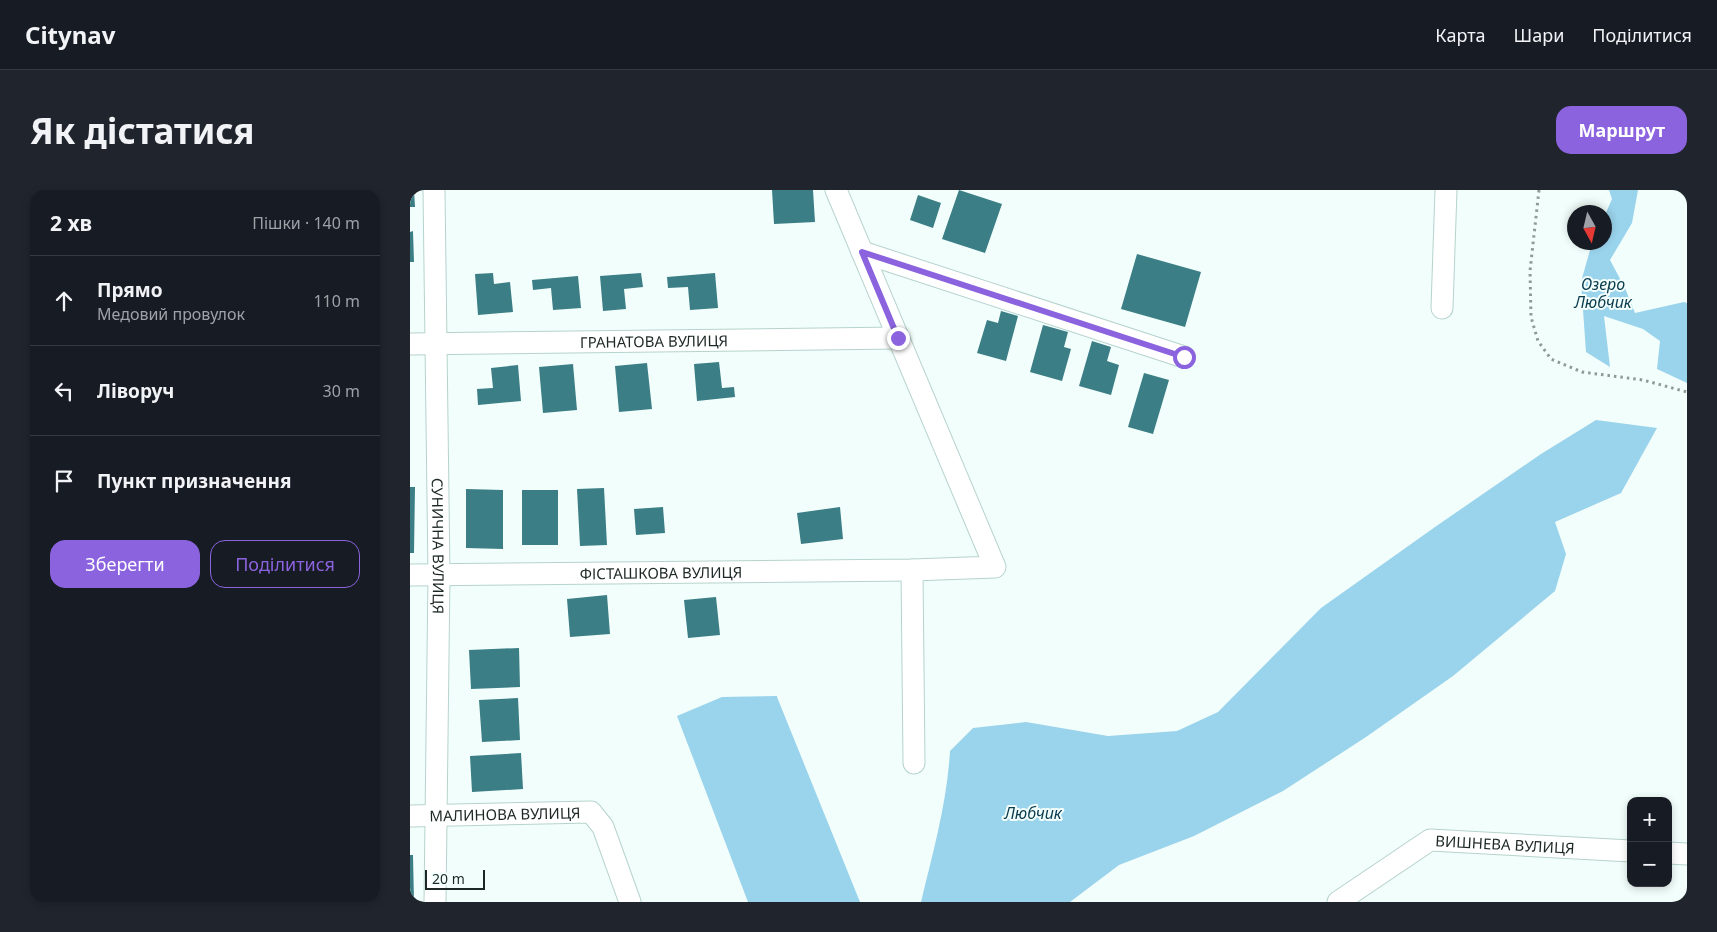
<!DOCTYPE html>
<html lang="uk">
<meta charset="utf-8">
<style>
:root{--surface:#171b24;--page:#20242c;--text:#f1f3f6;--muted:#9ea1a6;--line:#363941;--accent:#8b63de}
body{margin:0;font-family:"Noto Sans",sans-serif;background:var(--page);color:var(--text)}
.controls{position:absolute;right:15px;bottom:15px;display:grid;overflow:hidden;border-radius:10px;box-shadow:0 2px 8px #0003}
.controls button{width:45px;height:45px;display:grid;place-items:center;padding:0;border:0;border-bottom:1px solid var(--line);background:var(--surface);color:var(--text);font:25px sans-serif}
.compass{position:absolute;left:1157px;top:15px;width:45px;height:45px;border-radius:50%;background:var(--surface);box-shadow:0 2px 8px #0003;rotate:172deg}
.scale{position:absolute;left:15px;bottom:12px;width:60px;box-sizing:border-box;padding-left:5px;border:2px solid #1d2826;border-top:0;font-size:14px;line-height:18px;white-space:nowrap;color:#1d2826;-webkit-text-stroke:4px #f2fefb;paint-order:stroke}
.stop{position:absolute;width:15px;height:15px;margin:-11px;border:4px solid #8b63de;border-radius:50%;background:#fff}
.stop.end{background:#8b63de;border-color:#fff;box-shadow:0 1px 5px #0008}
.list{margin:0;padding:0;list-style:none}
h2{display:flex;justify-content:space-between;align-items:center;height:65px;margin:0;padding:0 20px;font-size:21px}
h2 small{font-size:16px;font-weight:400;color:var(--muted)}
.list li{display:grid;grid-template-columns:32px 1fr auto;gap:15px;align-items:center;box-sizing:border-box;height:90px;padding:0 20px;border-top:1px solid var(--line)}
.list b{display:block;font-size:19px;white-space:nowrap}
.list p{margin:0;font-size:16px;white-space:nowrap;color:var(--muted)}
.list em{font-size:16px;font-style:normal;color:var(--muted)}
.actions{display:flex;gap:10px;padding:15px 20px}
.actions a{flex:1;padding:11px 0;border:1px solid var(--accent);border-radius:15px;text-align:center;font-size:18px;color:var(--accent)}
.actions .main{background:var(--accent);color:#fff}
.icon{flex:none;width:28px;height:28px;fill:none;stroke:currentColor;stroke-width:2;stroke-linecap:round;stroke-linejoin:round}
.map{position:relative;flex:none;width:1277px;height:712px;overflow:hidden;border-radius:15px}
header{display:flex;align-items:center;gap:30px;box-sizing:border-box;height:70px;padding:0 25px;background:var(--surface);border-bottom:1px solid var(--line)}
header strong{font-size:24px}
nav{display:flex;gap:28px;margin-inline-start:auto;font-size:18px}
.intro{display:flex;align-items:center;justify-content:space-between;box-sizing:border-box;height:120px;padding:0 30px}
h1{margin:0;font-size:35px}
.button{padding:12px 22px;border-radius:15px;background:var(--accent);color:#fff;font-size:18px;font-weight:700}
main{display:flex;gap:30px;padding:0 30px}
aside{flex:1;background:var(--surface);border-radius:15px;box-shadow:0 2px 8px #0003}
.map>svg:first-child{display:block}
.water{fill:#9ad3ec}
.building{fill:#3b7e85}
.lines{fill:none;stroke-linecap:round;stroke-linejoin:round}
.minor-casing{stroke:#b6d3cd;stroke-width:23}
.path{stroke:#8e9a97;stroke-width:3;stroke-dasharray:2.5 4;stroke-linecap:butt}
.minor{stroke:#fff;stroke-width:21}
.route{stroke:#8b63de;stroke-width:6}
.labels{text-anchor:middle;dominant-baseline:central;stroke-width:4;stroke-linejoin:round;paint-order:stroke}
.street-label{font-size:15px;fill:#1d2826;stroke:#f2fefb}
.water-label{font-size:16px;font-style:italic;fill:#0a3c4e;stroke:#f2fefb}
</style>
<header>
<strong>Citynav</strong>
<nav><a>Карта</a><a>Шари</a><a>Поділитися</a></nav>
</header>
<div class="intro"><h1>Як дістатися</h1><a class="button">Маршрут</a></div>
<main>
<aside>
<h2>2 хв<small>Пішки · 140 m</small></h2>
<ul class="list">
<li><svg class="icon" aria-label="ahead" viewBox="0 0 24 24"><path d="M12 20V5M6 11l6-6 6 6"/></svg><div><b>Прямо</b><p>Медовий провулок</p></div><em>110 m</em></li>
<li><svg class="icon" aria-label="left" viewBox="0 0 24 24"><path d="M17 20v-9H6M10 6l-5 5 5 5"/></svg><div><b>Ліворуч</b></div><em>30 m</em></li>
<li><svg class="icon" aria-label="arrive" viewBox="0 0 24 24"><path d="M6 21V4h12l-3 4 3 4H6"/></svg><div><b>Пункт призначення</b></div></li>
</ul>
<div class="actions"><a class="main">Зберегти</a><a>Поділитися</a></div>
</aside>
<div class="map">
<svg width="1277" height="712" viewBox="0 0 1277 712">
<rect width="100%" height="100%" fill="#f2fefb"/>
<!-- water -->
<path class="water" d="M1199 0H1228L1222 33 1200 70 1215 98 1225 123 1274 112 1277 113V193L1247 179 1250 151 1233 139 1194 126 1200 177 1176 162 1171 92 1182 53 1194 52 1195 25 1202 9Z
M1186 230 1247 238 1211 303 1145 332 1156 364 1145 401 1043 486 956 547 873 601 784 646 709 675 660 712H511C523 662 537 613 540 561L563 538 616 532 698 546 767 541 808 522 911 418 1025 337 1131 264Z
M367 506V507L450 712H338L267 526 312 507Z"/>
<!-- building -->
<path class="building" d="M0 0H4L5 17H0Z
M362 0H403L405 32 364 34Z
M549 0 592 14 575 63 532 49Z
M508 5 531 13 523 38 500 30Z
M3 41 4 72H0V42Z
M727 64 791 82 775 137 711 119Z
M83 83 84 94 100 92 103 122 68 125 65 84Z
M231 83 233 97 214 99 216 119 193 121 190 86Z
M305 83 308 118 280 120 278 97 258 98 257 87Z
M168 86 171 118 143 120 141 98 123 100 122 90Z
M591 121 608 126 596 171 567 163 577 130 588 133Z
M633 135 658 142 654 157 661 159 652 191 620 182Z
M682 151 701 157 697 171 709 175 701 205 669 196Z
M309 172 312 198 324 197 325 207 287 211 284 174Z
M237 173 242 219 209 222 205 176Z
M163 174 167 220 133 223 129 177Z
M108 175 111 211 68 215 67 199 83 198 81 178Z
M734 183 759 190 743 244 718 237Z
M0 297H5L4 363H0Z
M194 298 197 355 170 356 167 299Z
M56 299 93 300V359L56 358Z
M112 300H148V355H112Z
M253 317 255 343 226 345 224 319Z
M430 317 433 349 391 354 387 323Z
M197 405 200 444 160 447 157 409Z
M306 407 310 445 278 448 274 410Z
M109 458 110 497 61 499 59 460Z
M108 508 110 550 72 552 69 510Z
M111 563 113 599 62 602 60 566Z
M0 665H3L4 712H0Z"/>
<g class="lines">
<defs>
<g id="minor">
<path id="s1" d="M24 0 29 385 25 712"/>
<path d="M452 62 774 167"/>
<path d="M1032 118 1036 0"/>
<path id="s2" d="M0 154 488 148"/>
<path d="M502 380 504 573"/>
<path id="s3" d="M0 385 502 380 585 377 426 0"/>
<path id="s4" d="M0 626 181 622 193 637 220 712"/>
<path d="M1258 663 1277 664"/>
<path id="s5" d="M928 712 1020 650 1221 661"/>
</g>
</defs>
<!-- minor casing -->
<use href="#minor" class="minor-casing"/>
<!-- path -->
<path class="path" d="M1129 0 1120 81 1121 127 1128 151 1141 169 1172 182 1233 190 1277 202"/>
<!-- minor -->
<use href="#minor" class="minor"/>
</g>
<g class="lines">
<!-- route -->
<path class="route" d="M488 148 452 62 774 167"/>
</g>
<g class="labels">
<!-- street labels -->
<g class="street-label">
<text stroke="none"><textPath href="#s2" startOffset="244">ГРАНАТОВА ВУЛИЦЯ</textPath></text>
<text stroke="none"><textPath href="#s1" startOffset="356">СУНИЧНА ВУЛИЦЯ</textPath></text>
<text stroke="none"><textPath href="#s3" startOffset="251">ФІСТАШКОВА ВУЛИЦЯ</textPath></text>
<text stroke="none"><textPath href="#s4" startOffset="95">МАЛИНОВА ВУЛИЦЯ</textPath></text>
<text stroke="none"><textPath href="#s5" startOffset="186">ВИШНЕВА ВУЛИЦЯ</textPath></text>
</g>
<!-- water labels -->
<g class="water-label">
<text x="1193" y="94">Озеро<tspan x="1193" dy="18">Любчик</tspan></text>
<text x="623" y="623">Любчик</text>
</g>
</g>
</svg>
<div class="controls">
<button>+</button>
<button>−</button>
</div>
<svg class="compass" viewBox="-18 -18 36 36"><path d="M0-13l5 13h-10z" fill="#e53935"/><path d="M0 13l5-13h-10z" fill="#9ea1a6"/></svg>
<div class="scale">20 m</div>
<div class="stop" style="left:774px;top:167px"></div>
<div class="stop end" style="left:488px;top:148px"></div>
</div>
</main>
